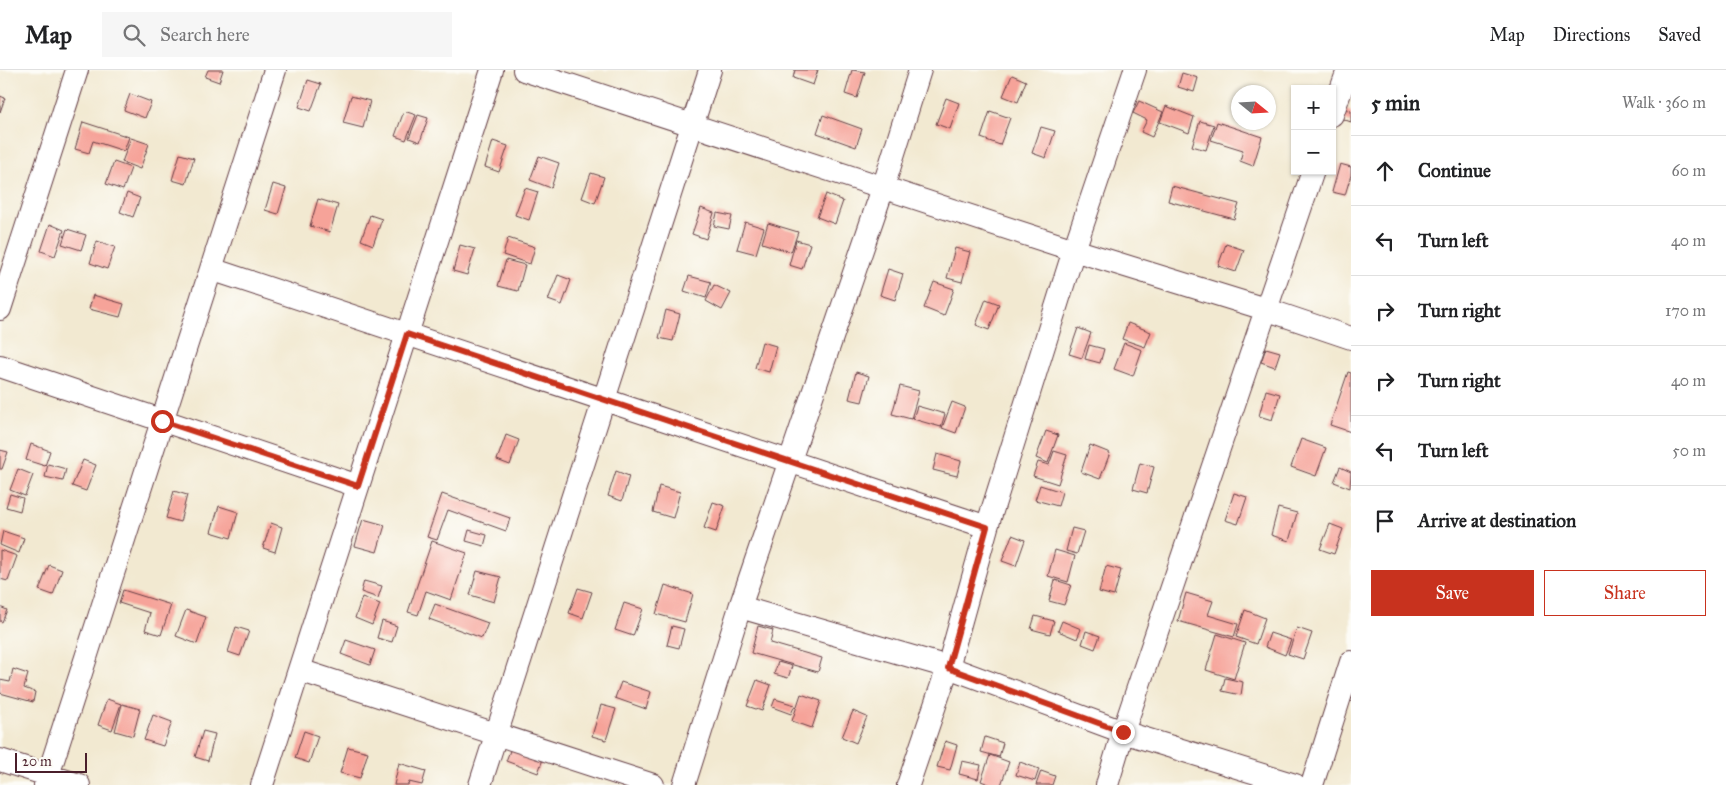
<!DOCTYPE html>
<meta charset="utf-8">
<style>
:root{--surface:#fff;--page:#f6f6f6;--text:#202124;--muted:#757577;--line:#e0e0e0;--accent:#c8321e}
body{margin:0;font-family:"IM FELL Great Primer",serif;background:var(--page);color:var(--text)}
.controls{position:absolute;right:15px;top:15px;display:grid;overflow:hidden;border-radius:0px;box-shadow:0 1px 4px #0004}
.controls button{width:45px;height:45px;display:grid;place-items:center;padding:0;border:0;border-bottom:1px solid var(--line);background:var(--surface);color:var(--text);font:25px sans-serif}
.compass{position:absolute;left:1231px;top:15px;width:45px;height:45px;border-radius:50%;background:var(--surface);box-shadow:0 1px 4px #0004;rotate:108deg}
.scale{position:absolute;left:15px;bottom:12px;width:72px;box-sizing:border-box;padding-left:5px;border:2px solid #4a1f2b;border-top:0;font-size:14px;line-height:18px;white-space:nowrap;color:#4a1f2b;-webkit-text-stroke:4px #fdfcf7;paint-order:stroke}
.stop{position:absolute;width:15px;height:15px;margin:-11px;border:4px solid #c8321e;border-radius:50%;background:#fff}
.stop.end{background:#c8321e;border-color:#fff;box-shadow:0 1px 5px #0008}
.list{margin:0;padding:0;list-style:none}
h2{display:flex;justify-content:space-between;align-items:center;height:65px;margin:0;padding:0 20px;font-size:21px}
h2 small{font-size:16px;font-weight:400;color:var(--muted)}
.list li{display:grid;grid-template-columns:32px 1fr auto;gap:15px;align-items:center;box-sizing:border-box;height:70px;padding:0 20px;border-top:1px solid var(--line)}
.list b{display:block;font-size:19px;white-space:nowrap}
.list em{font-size:16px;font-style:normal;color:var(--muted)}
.actions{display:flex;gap:10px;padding:15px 20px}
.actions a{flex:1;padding:11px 0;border:1px solid var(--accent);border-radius:0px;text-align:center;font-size:18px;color:var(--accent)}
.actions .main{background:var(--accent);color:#fff}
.icon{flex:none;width:28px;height:28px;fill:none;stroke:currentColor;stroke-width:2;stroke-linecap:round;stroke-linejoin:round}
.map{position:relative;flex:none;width:1351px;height:715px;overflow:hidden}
header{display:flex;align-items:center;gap:30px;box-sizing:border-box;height:70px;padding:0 25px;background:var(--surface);border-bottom:1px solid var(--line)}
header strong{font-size:24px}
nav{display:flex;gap:28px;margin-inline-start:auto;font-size:18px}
.search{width:350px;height:45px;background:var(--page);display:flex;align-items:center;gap:12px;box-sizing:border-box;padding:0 18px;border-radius:0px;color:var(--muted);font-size:19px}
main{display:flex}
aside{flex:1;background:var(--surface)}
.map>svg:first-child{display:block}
.building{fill:#f6a399}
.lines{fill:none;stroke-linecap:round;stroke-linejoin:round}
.minor-casing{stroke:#633d44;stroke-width:24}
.minor{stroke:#fff;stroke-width:22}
.route{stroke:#c8321e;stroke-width:6}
</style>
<header>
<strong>Map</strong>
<div class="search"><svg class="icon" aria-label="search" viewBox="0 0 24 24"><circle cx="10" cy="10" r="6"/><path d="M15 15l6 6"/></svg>Search here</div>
<nav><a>Map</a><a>Directions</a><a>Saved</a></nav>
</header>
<main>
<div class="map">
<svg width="1351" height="715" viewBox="0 0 1351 715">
<rect width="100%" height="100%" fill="#fdfcf7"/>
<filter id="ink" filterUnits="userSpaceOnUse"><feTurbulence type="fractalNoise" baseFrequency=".02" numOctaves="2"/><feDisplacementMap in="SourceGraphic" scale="10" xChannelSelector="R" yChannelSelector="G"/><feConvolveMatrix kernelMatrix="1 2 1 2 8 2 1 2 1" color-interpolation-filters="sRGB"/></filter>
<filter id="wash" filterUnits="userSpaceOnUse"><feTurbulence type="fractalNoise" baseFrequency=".0096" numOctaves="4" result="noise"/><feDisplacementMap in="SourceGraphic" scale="20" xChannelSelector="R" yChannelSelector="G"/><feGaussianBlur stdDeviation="1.12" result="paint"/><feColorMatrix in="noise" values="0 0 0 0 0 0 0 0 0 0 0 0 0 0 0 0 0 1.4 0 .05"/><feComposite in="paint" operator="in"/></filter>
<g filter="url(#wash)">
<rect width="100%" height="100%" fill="#f2e9d1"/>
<g id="blocks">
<!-- building -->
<path class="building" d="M208 0H223L219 12 205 7Z
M795 0H818L813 15 793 8Z
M852 0 865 2 857 28 845 24Z
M1182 3 1198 8 1194 22 1178 17Z
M1012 5 1026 11 1018 32 1003 26Z
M308 10 321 14 311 41 299 37Z
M130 24 151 32 145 48 124 40Z
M0 26 5 28 0 42Z
M351 26 370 31 363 58 343 53Z
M946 28 959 33 950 59 936 54Z
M1139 31 1163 42 1152 67 1141 62 1147 50 1133 43Z
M1166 36 1194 47 1189 63 1160 52Z
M1343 38 1351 41V52L1340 48Z
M404 41 416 45 406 70 395 66Z
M990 41 1010 48 1000 75 981 68Z
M418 45 428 48 420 72 409 68Z
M823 45 862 59 856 77 817 63Z
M1200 51 1214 55 1206 80 1192 76Z
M83 52 129 67 124 81 93 71 89 83 75 79Z
M1217 52 1262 67 1253 96 1240 91 1243 80 1211 70Z
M1041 57 1055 61 1046 88 1032 83Z
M131 68 149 74 140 99 122 92Z
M493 71 508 76 499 102 485 97Z
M180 84 194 88 186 114 172 110Z
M539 86 559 93 551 118 530 110Z
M114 92 131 98 123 120 106 114Z
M1340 94 1351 97V105L1345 125 1332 122Z
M591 103 604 107 595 133 582 128Z
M273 114 286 118 278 144 265 140Z
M1172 116 1239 134 1234 149 1168 131Z
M525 118 538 122 529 150 515 145Z
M127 123 140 128 133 147 120 142Z
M826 124 843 131 835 154 817 147Z
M318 129 338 135 330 162 310 156Z
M701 138 714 143 706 169 692 164Z
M717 143 732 146 729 159 714 156Z
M370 145 382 149 373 175 361 170Z
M745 152 764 158 756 184 737 179Z
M768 153 798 162 791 182 762 173Z
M50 154 64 160 55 186 41 181Z
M67 159 86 165 81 180 62 174Z
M508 168 535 177 530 194 503 185Z
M796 170 810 174 802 199 789 195Z
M97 171 115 177 107 199 90 193Z
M1226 174 1244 180 1236 202 1218 196Z
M460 175 475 179 467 205 453 201Z
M955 178 970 182 962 212 947 208Z
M506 190 525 195 518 221 498 216Z
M888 199 903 204 895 230 880 225Z
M558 205 571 210 562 235 548 230Z
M689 206 711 212 706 228 684 221Z
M934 212 954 219 944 246 924 238Z
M714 215 731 223 722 240 706 231Z
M93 225 124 234 120 247 89 239Z
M986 229 999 234 989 260 976 255Z
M666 240 680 244 673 271 659 268Z
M1128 253 1151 262 1145 277 1122 269Z
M1078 258 1091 263 1082 288 1069 284Z
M762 272 776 276 769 302 755 298Z
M1124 273 1142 280 1133 306 1114 299Z
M1089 275 1104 279 1100 293 1085 289Z
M1266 278 1280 282 1275 297 1261 292Z
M856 302 869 306 862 332 849 329Z
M1348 302 1351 303V362L1330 355Z
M900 316 919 321 911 349 892 344Z
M1266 320 1280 324 1272 350 1259 346Z
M952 332 965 337 956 363 942 358Z
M917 336 945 344 941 357 913 349Z
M1046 361 1058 365 1048 393 1036 388Z
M506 365 519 370 510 395 497 390Z
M1301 369 1326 378 1316 406 1291 397Z
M31 374 50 381 45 396 26 390Z
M1090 375 1110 383 1100 409 1081 402Z
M0 380 8 382 2 399H0Z
M1054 381 1067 385 1058 414 1033 406 1038 392 1049 395Z
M937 384 961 391 957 406 933 400Z
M83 390 96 395 86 421 72 416Z
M1140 393 1154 397 1147 423 1133 419Z
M48 394 66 399 63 411 45 407Z
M1340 397 1351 402 1350 418 1334 412Z
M18 399 33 405 25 426 10 420Z
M616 401 629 406 622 431 608 426Z
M1040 415 1062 422 1058 436 1035 430Z
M659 416 680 422 673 448 653 442Z
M174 421 187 425 180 452 166 448Z
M1234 423 1247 427 1238 454 1225 450Z
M10 424 23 428 20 441 6 437Z
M442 424 510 448 506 461 448 440 437 470 427 467Z
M713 432 725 436 716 462 704 458Z
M219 436 238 442 231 468 211 462Z
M1278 438 1297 443 1289 471 1271 465Z
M363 449 385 455 377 482 355 476Z
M271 453 282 457 275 482 263 478Z
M1330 454 1343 459 1334 484 1320 479Z
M1072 458 1084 461 1077 484 1066 481Z
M469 460 487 465 484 476 466 471Z
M3 461 24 468 19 483 0 475Z
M1012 465 1025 470 1016 496 1002 491Z
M432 471 467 483 451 530 426 521 418 545 408 542Z
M0 480 17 486 8 511 0 509Z
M1055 480 1075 486 1068 512 1048 506Z
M49 495 62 500 53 525 39 520Z
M1106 496 1121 500 1114 526 1099 522Z
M477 501 501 507 494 532 470 525Z
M1055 510 1071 515 1064 535 1049 531Z
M364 511 382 516 378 528 361 522Z
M665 515 693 524 685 552 656 544Z
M578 518 592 522 583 548 569 543Z
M123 520 171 535 161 565 145 560 150 543 119 533Z
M1186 523 1213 531 1208 545 1238 554 1234 567 1178 551Z
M362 527 380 534 372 555 355 548Z
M624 533 643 539 633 566 615 560Z
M435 534 488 553 482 568 429 549Z
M0 537 7 540 2 552 0 551Z
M186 540 206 547 197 574 176 566Z
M1245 540 1265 548 1256 574 1236 567Z
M1035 546 1054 551 1050 564 1031 559Z
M382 551 397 556 392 572 377 568Z
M1062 551 1081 559 1077 569 1058 561Z
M672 556 684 559 679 578 667 575Z
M758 556 773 560 770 573 822 588 818 602 751 583Z
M236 557 249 561 240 586 228 582Z
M1297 558 1312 563 1303 589 1288 584Z
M1086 561 1100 566 1095 579 1082 574Z
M1270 563 1291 570 1285 585 1265 577Z
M1217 564 1245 573 1234 609 1206 600Z
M346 570 375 580 370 595 341 584Z
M778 592 792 596 788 608 774 604Z
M13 599 28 604 24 618 35 622 33 632 0 623V610L10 612Z
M1225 608 1243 612 1241 625 1222 621Z
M757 610 771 615 762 641 747 636Z
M621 612 651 622 646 639 615 628Z
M801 624 821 631 812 658 792 651Z
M107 629 121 634 112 660 98 655Z
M775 629 795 635 791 644 772 637Z
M122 634 140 639 133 666 115 661Z
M601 635 616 639 606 670 592 666Z
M853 641 867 647 856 673 842 667Z
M153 645 172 652 163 676 144 670Z
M203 661 215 664 208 691 195 687Z
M304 661 318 666 309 693 295 688Z
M985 667 1003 673 999 687 981 682Z
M945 671 957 675 950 700 937 697Z
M348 677 368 682 360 708 340 703Z
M511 678 543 689 538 703 506 691Z
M990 685 1009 692 1001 715H991L981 711Z
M962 691 981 695 978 709 959 704Z
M1020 692 1039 699 1035 711 1016 705Z
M399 693 426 701 422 715 409 712 408 715H394Z
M1041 701 1055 706 1052 715H1036Z"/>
</g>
</g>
<g filter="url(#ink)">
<use href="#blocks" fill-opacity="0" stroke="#633d44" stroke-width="1"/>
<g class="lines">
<defs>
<path id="minor" d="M524 0 1074 180 1265 239 1351 268
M1332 45 1348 0
M211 199 987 457
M0 239 77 0
M0 296 358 416
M740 537 948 597 1123 662 1295 715
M299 600 653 715
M0 690 79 715
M45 715 275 0
M262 715 492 0
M480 715 710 0
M684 715 740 537 883 118 920 0
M908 715 948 597 987 457 1074 180 1135 0
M1107 715 1123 662 1313 101
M1312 715 1351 592"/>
</defs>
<!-- minor casing -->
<use href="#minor" class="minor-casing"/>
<!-- minor -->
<use href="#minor" class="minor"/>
</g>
</g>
<g class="lines" filter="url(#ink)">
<!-- route -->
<path class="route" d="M162 351 358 416 407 264 987 457 948 598 1123 662"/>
</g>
</svg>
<div class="controls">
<button>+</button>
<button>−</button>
</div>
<svg class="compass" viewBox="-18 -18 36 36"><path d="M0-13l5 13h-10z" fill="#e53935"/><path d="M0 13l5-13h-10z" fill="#757577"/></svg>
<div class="scale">20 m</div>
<div class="stop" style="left:162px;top:351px"></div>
<div class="stop end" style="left:1123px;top:662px"></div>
</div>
<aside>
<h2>5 min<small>Walk · 360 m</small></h2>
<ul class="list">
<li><svg class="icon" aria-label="ahead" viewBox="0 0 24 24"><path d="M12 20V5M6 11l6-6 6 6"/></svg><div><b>Continue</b></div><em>60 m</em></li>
<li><svg class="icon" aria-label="left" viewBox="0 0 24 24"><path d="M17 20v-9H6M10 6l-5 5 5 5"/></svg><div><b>Turn left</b></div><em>40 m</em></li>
<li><svg class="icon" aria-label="right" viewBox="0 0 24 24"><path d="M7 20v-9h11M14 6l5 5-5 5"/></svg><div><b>Turn right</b></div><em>170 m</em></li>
<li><svg class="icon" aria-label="right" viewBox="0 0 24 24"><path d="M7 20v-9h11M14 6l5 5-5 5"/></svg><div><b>Turn right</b></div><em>40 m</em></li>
<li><svg class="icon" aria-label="left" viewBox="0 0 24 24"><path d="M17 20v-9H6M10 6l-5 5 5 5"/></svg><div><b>Turn left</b></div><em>50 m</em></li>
<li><svg class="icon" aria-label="arrive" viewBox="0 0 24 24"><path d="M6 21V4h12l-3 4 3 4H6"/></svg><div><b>Arrive at destination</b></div></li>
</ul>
<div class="actions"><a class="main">Save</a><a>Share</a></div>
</aside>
</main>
